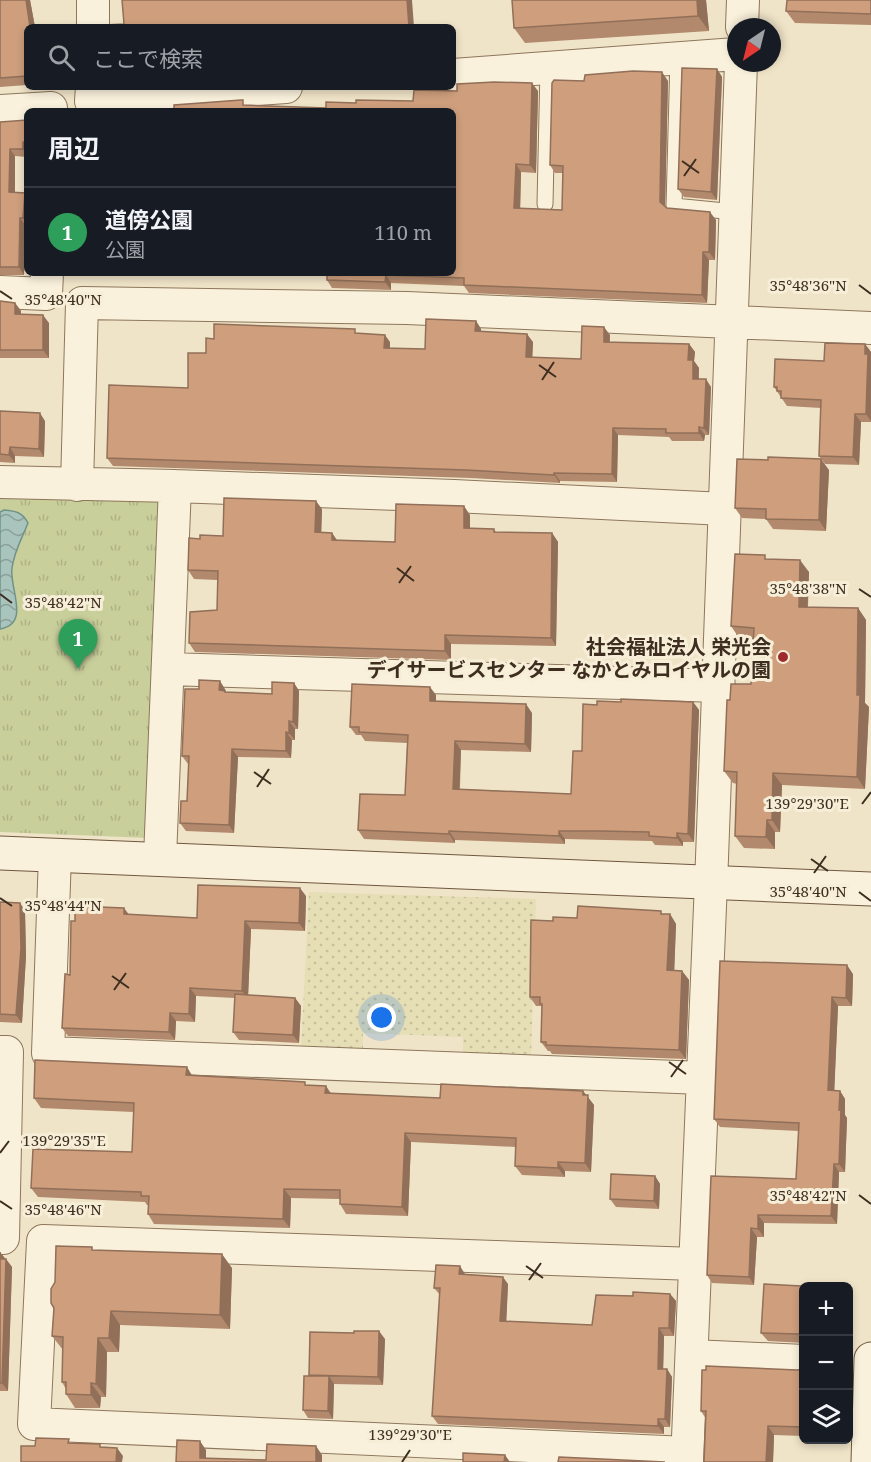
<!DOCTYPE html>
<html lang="ja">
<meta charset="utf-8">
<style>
:root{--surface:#171b24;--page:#242831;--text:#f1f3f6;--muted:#9ea1a6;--line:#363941;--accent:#cc999b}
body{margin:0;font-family:"Noto Serif","Noto Sans JP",serif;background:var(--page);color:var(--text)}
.controls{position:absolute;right:18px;bottom:18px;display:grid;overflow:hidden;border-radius:9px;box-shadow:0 3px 9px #0003}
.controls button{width:54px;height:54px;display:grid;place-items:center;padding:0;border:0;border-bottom:2px solid var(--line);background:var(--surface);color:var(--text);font:30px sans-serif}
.compass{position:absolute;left:727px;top:18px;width:54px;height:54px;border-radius:50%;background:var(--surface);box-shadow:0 3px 9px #0003;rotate:215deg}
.you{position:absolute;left:382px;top:1018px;width:21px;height:21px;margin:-15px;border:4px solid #fff;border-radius:50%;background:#1a73e8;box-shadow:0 0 0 9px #1a73e833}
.badge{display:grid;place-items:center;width:39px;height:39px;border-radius:50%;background:var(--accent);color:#fff;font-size:20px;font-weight:700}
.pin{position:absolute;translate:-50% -50px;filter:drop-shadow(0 2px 3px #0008)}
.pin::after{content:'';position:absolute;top:32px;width:21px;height:18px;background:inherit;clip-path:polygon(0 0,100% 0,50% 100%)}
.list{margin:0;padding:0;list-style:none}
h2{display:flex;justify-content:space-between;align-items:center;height:78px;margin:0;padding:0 24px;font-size:26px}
h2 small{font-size:20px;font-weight:400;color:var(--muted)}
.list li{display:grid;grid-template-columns:39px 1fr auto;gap:18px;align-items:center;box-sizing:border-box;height:90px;padding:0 24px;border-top:2px solid var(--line)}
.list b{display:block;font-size:22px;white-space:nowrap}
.list p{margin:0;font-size:20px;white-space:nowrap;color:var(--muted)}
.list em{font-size:20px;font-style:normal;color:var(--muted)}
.icon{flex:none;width:33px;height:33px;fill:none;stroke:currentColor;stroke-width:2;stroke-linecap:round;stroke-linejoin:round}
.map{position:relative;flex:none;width:871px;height:1462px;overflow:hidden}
.search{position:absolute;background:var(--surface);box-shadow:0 3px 9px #0003;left:24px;top:24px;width:432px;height:66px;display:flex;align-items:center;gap:15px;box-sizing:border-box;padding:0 21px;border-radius:9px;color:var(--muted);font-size:22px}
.panel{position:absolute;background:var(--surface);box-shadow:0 3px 9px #0003;left:24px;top:108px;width:432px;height:168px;border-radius:9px}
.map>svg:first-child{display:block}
.farmland{fill:url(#farmland-dots)}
.park{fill:url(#park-tufts)}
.water{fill:url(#water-waves);stroke:#6f938a;stroke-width:1.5}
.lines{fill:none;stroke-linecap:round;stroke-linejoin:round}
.lane-casing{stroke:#8d765c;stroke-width:17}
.street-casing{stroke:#8d765c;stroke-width:34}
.secondary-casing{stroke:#6f573f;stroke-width:35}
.lane{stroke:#faf1dc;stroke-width:15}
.street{stroke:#faf1dc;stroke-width:32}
.secondary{stroke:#faf1dc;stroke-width:33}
.wall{fill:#b2896c}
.shaded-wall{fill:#916f58}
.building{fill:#cf9f7d;stroke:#916f58;stroke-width:1.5}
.ticks{fill:none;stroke:#3d2e20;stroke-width:2}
.poi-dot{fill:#9e2a2b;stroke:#f7eed8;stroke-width:2}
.labels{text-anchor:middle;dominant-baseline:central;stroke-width:6;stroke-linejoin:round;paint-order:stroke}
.poi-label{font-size:20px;font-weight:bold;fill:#3d2e20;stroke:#f7eed8;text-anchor:end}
.ticks-label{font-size:15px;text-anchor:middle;fill:#3d2e20;stroke:#f7eed8;stroke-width:6;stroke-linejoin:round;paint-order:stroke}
</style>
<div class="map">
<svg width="871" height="1462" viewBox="0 0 871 1462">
<defs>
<pattern id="farmland-dots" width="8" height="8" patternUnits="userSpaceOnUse" patternTransform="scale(1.5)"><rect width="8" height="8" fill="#e6deb5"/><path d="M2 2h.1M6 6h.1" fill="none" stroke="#c6bf9b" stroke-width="1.8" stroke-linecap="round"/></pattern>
<pattern id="park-tufts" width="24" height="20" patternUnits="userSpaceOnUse" patternTransform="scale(1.5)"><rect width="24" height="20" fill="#c9cf9b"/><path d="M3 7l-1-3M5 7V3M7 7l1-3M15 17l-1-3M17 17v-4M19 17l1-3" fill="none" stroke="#aeb285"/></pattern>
<pattern id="water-waves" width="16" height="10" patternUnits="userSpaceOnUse" patternTransform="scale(1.5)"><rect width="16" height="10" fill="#a9c4bc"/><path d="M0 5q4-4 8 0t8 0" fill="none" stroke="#8ba098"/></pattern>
</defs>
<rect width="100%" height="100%" fill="#f0e4c8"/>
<!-- farmland -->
<path class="farmland" d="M309 892 536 899 531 1059 463 1056V1037L363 1033V1052L301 1048Z"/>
<!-- park -->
<path class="park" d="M0 493 154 498 164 506 148 838 0 832Z"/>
<!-- water -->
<path class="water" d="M4 510C16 511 22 512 28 523 22 538 14 552 12 568 9 588 31 624 0 629V512Z"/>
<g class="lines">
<defs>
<path id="lane" d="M678 58 674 206 735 212
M545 204 548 68"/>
<path id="street" d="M93 27V0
M742 27 743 0
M453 75 736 54
M92 87 91 101 286 87
M0 111 51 108V111
M0 292 46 294 47 273
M0 482 175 486 454 496 725 509
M77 485 82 303 407 308 871 328
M168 669 719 686
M55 855 48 1053 703 1078
M160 858 175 486
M0 1052H7L3 1238H0
M692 1356 804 1361
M687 1453 34 1424 43 1241 695 1264
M687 1462 712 858 741 63"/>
<path id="secondary" d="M0 853 871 889
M868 1462 871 1359"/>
</defs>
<!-- lane casing -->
<use href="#lane" class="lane-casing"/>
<!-- street casing -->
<use href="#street" class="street-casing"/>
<!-- secondary casing -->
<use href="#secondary" class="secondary-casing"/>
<!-- lane -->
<use href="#lane" class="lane"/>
<!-- street -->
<use href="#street" class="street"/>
<!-- secondary -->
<use href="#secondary" class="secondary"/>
</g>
<!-- wall -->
<path class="wall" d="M0 0H30L35 27H27V85L0 87Z
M512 0H706L709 31 525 43 514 28Z
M871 0V25L795 23 786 11Z
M717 69 722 77 717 200 684 197 678 189Z
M584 81H668L665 206 667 208 716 220 715 260H709L707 303 469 293 464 286 391 283V290L332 288 327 280V274L297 273H453L247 105 326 108 356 103 413 101 457 91H538L536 173 521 172 520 208 562 210 563 173H555L550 165Z
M27 120V157L15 156V193H25L27 197V226H26L24 275H0V122Z
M0 301 15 303 21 311V314L49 323V358H0Z
M476 321 481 329V332L533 342 532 358 581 359 610 335V342L689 344 695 352 694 361 699 368V379L711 387 709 435H705L704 441H672L669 437 618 435 617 482 560 481V483L471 478 113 466 107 458 188 388 214 339 358 334 390 342V348L425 349Z
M865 344 871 352V422H861L859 465 825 464 819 456 821 408 787 406 774 387 824 361Z
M0 411 45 421 44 457 15 456V463L0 462Z
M829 470 826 531 773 529 766 519 742 518 735 508Z
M322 509 321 533H332L337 540 395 542 470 515V528L494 529 496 532 552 533 558 542 556 646 451 644V660L195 652 189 643 217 610 218 580 194 579 188 570 200 539 223 536Z
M768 559 809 572 808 607 858 608 866 620 865 703 869 707 865 789 782 785 780 832H775V849L744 848 735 836 737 784 733 783 724 771 751 684 753 639 739 638 731 626Z
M294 683 299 691 298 729H295V740H292L291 758 238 757 234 833 186 831 180 823 187 801 189 764H188L182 756 199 689H225L226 692 272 694Z
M436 695V701L532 713 531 752 461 750 460 789 571 794 582 751 597 705 621 702H693L699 710 694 842H683V846L655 845 652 841 607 840 565 839V844L455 840V843L364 839 358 830 405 795 407 743 365 741 361 735H356L350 727Z
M306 896 305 931 251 929 248 995 295 998 301 1006 299 1043 239 1040 233 1032 235 998 196 996 195 1022 176 1021 175 1040 68 1036 62 1028 70 975 129 915 197 918Z
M0 902 20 903 25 911 26 956 22 1023 0 1022Z
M663 914H670L676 924 674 970 682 971 689 980 686 1059 552 1054 550 1051H548L541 1042 542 1007 541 1006H536L530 997 553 921 577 918Z
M853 974 852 1006H838L834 1091H840L845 1099V1115L847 1118 845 1172H839L837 1224 764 1223V1237H757L754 1285 712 1283 707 1275 711 1176 796 1179 799 1131 720 1127 714 1119Z
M193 1076 307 1085 331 1093 440 1098 583 1091 594 1105 591 1172 565 1171V1177L522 1175 515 1166 516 1147 411 1142 408 1216 346 1214 340 1204V1199L291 1198 290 1228 154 1224 148 1214V1205H147L145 1202 38 1197 31 1188 132 1152 134 1112 41 1108 34 1098Z
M655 1176 660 1184 659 1209 616 1207 610 1199Z
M94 1250 232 1268 230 1329 120 1325 119 1352H107L106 1397H101L100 1408H75L66 1394V1389L62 1382 63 1350 52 1336 55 1282Z
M0 1252 12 1267 8 1391H0Z
M465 1274 508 1284 506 1321 592 1325 633 1296 670 1294 676 1301 674 1336H664L663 1369H667L672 1377 670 1427H664V1434L438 1424 432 1416 440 1295 434 1288Z
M804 1287V1343L768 1341 761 1333Z
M385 1339 383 1385 334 1384 333 1419 308 1418 303 1410 310 1376 309 1375Z
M804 1369V1436L774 1435 773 1462H704L706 1419 701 1411 797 1370Z"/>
<!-- shaded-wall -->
<path class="shaded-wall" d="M26 0H30L35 27H30Z
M407 0H412L414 27H409Z
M697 0H706L709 31 698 16Z
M717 69 722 77 717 200 711 192Z
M662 72 668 81 665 210 660 202Z
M532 83 538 91 536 173 530 165Z
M23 142 27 147V155L23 149Z
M10 149 15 156V200L9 192Z
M516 164 521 172 520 216 514 208Z
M25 193 27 197V224L23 218Z
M710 212 716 220 715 260 709 252Z
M20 218 26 226 24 275 19 267Z
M703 252 709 260 707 303 702 295Z
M386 275 391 283V290L385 282Z
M15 303 21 311V323L15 314Z
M43 315 49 323V358L43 350Z
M476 321 481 329V339L475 331Z
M604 327 610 335 609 349 604 342Z
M527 334 533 342 532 365 526 357Z
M385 335 390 342V356L384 348Z
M689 344 695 352 694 361 699 368 698 387 693 379 688 360Z
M865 344 871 352V421L866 414Z
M706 379 711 387 709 435 704 428Z
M40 413 45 421 44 457 39 449Z
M855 414 861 422 859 465 853 457Z
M699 427 705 435 704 441 699 433Z
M613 428 618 435 617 482 612 474Z
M10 447 15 456V463L9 455Z
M821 459 829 470 826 531 819 520Z
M554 473 560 481V483L554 475Z
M316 501 322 509 321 541 315 532Z
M464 506 470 515V536L464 528Z
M332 533 338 542 332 540Z
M552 533 558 542 556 646 551 638Z
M800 560 809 572 807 619 799 607Z
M858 608 866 620 865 703 869 707 865 789 857 777Z
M445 635 451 644V660L445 651Z
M220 681 225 689V691L231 698 219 690Z
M294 683 299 691 298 729 293 722Z
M430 687 436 695V710L430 701Z
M693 702 699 710 694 842 688 834Z
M526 704 532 713 531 752 525 744Z
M289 721 295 729V740L289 733Z
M286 732 292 740 291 758 286 751Z
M455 741 461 750 459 797 453 789Z
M232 749 238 757 234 833 229 825Z
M773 773 782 785 780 832 772 820Z
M767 820 775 832V849L766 837Z
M449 831 455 840V843L449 834Z
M559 831 565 839V844L559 836Z
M677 833 683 842V846L677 838Z
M300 888 306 896 305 931 299 923Z
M20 903 25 911 26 956 22 1023 16 1015Z
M124 908 130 916 124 914Z
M670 914 676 924 674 979 667 970Z
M245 921 251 929 248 999 242 991Z
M847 965 853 974 852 1006 846 998Z
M682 971 689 980 686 1059 679 1050Z
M190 988 196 996 195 1022 189 1014Z
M832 997 838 1006 834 1098 828 1090Z
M295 998 301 1006 299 1043 293 1035Z
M170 1013 176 1021 175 1040 169 1032Z
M187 1067 193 1077 186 1075Z
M326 1086 332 1095 325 1093Z
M583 1091 594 1105 591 1172 585 1163Z
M840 1091 845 1099V1115L847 1118 845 1172 839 1164Z
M405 1133 411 1142 408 1216 402 1207Z
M558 1162 565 1171V1177L558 1168Z
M834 1164 839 1172 837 1224 831 1216Z
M655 1176 660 1184 659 1209 654 1201Z
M284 1189 291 1198 290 1228 283 1219Z
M758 1215 764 1223V1237L758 1229Z
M751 1228 757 1237 754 1285 749 1277Z
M0 1252 6 1260 0 1259Z
M222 1254 232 1268 230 1329 220 1315Z
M6 1259 12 1267 8 1391 2 1383Z
M460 1266 465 1274H459Z
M503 1277 508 1284 506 1329 500 1321Z
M670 1294 676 1301 674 1336 669 1328Z
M111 1311 120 1325 119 1352 109 1338Z
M659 1328 664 1336 663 1377 658 1369Z
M379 1331 385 1339 383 1385 378 1377Z
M98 1338 107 1352 106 1397 96 1384Z
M667 1369 672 1377 670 1427 665 1419Z
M329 1376 334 1384 333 1419 328 1411Z
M91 1383 101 1397 100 1408 91 1395Z
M658 1419 664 1427V1434L658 1426Z
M768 1426 774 1435 773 1462H766Z
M200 1441 206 1450V1462L200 1458Z
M316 1446 322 1455V1462H316Z
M117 1448 123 1456 122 1462H116Z
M505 1455 510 1462H504Z"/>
<!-- building -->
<path class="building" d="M0 0H26L30 27H27V76L0 78Z
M122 0H407L409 27H106V25L124 24Z
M512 0H697L698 16 514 28Z
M787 0H871V14L786 11Z
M682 68 717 69 711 192 678 189Z
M633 71 662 72 660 202 667 208 710 212 709 252H703L702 295 464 285V278L386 275 385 282 327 280V273H453V111H174V105L241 100H243V105L326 108V102L356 103V100L413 101 414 90 457 91V84L494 82 532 83 530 165 516 164 514 208 562 210 563 166 550 165 552 83 554 80 584 81 585 75Z
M27 120V142H23V149H10L9 192 25 193 23 218H20L19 267H0V122Z
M0 301 15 303V314L43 315V350H0Z
M426 319 476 321 475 331 527 334 526 357 581 359 582 326 604 327V342L689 344 688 360H693V379H706L704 428 699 427V433H666V429L613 428 612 474 554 473V475L466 470 107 458 109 385 188 388V353H206V338L214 339V324L355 329V333L385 335 384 348 425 349Z
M825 343 865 344V354H868L866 414H855L853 457 819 456 821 400 781 398V391H777V387H774L775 359 824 361Z
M0 411 40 413 39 449 10 447 9 455 0 454Z
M768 457 821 459 819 520 766 519V509L735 508 737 459 768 460Z
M224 498 316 501 315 532 332 533V540L395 542 396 504 464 506V528L494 529V532L552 533 551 638 445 635V651L189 643 190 612 217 610 218 571 188 570 189 538 200 539V535L223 536Z
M735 554 765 555V559L800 560 799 607 858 608 857 695H860L857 777 773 773 772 820H767L766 837 735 836 737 772 724 771 727 700H730L731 684H751L754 628 731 626Z
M199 680 220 681 219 690 225 691V692L272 694V682L294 683 293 722 289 721V733L286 732V751L232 749 229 825 180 823 181 801H187L189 756H182L185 689H199Z
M352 684 430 687V701L526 704 525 744 455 741 453 789 571 794 573 751H582L583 704 597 705V701L621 702V699L693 702 688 834 677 833V838L649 836V832L601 831H559V836L449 831V834L358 830 360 794 405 795 408 735 359 732V727H350Z
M198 885 300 888 299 923 245 921 242 991 190 988 189 1014 170 1013 169 1032 62 1028 65 974 70 975 71 921H75V906L124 908V914L197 918Z
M0 902 20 903 21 948 16 1015 0 1014Z
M578 906 661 911V914H670L667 970 682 971 679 1050 546 1045V1042H541L542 1004H540V997H530L531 920 553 921V917L577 918Z
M720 961 847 965 846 998 832 997 828 1090 840 1091 839 1110H841L839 1164H834L831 1216 758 1215V1229L751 1228 749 1277 707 1275 711 1176 796 1179 799 1123 714 1119Z
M235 994 295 998 293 1035 233 1032Z
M35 1060 187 1067 186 1075 305 1082V1085L326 1086 325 1093 440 1098 441 1084 583 1091V1095H588L585 1163 558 1162V1168L515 1166 516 1138 405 1133 402 1207 340 1204V1190L284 1189 283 1219 148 1214 149 1196H141V1192L31 1188 33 1149 132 1152 134 1103 34 1098Z
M611 1174 655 1176 654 1201 610 1199Z
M56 1246 92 1247V1250L222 1254 220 1315 111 1311 109 1338H98L96 1384 91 1383V1395L66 1394V1382H62L63 1337 52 1336 54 1308 51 1303V1289L55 1282Z
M0 1252V1259H6L2 1383H0Z
M436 1265 460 1266 459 1274 503 1277 500 1321 592 1325 596 1295 633 1296V1292L670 1294 669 1328H659L658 1369H667L665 1419H658V1426L432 1416 440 1288H434Z
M764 1284 820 1287H804V1336L799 1334 761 1333Z
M354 1331H379L378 1377 309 1375 310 1332 354 1333Z
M706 1366 797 1370 804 1369V1427L768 1426 766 1462H704L706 1411H701L702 1370H706Z
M304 1376H329L328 1411 303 1410Z
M36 1438 69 1439 68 1443 100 1444V1447L117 1448 116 1462H21V1446H35Z
M177 1440 200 1441V1458L266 1460 267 1444 316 1446V1462H176Z
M463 1453 505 1455 504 1462H463Z
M559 1457 665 1462H558Z"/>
<!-- ticks -->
<path class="ticks" d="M682 161 699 173M684 176 696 159M859 285 871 294M0 291 12 299M539 365 556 377M542 380 554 362M397 568 414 581M399 583 411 566M859 589 871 597M0 594 12 603M254 772 271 784M257 787 269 769M862 804 871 792M811 859 828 871M814 873 826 856M859 892 871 901M0 898 12 906M112 976 129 988M114 990 126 973M669 1062 686 1074M671 1077 683 1060M0 1153 9 1141M859 1195 871 1204M0 1201 12 1209M526 1266 543 1278M529 1280 541 1263M402 1462 410 1450"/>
<!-- markers -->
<circle class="poi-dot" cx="783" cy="657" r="6"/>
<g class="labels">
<!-- poi labels -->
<g class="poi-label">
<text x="771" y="646">社会福祉法人 栄光会<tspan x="771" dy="23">デイサービスセンター なかとみロイヤルの園</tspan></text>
</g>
</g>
<g class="ticks-label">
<text x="808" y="291">35°48'36"N</text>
<text x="63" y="305">35°48'40"N</text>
<text x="808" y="594">35°48'38"N</text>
<text x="63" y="608">35°48'42"N</text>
<text x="807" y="809">139°29'30"E</text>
<text x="808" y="897">35°48'40"N</text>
<text x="63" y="911">35°48'44"N</text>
<text x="64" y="1146">139°29'35"E</text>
<text x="808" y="1201">35°48'42"N</text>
<text x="63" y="1215">35°48'46"N</text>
<text x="410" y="1440">139°29'30"E</text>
</g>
</svg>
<div class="controls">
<button>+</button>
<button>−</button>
<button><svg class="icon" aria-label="layers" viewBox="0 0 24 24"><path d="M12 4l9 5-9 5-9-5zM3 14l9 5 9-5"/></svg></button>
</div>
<svg class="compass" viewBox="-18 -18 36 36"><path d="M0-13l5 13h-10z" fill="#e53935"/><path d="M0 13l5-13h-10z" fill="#9ea1a6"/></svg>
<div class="you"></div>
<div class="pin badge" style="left:78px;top:669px;background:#2e9e5b">1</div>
<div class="search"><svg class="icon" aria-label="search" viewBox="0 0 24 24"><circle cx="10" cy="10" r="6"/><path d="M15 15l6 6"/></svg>ここで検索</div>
<section class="panel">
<h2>周辺<small></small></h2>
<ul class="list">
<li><span class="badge" style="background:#2e9e5b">1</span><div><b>道傍公園</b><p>公園</p></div><em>110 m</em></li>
</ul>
</section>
</div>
